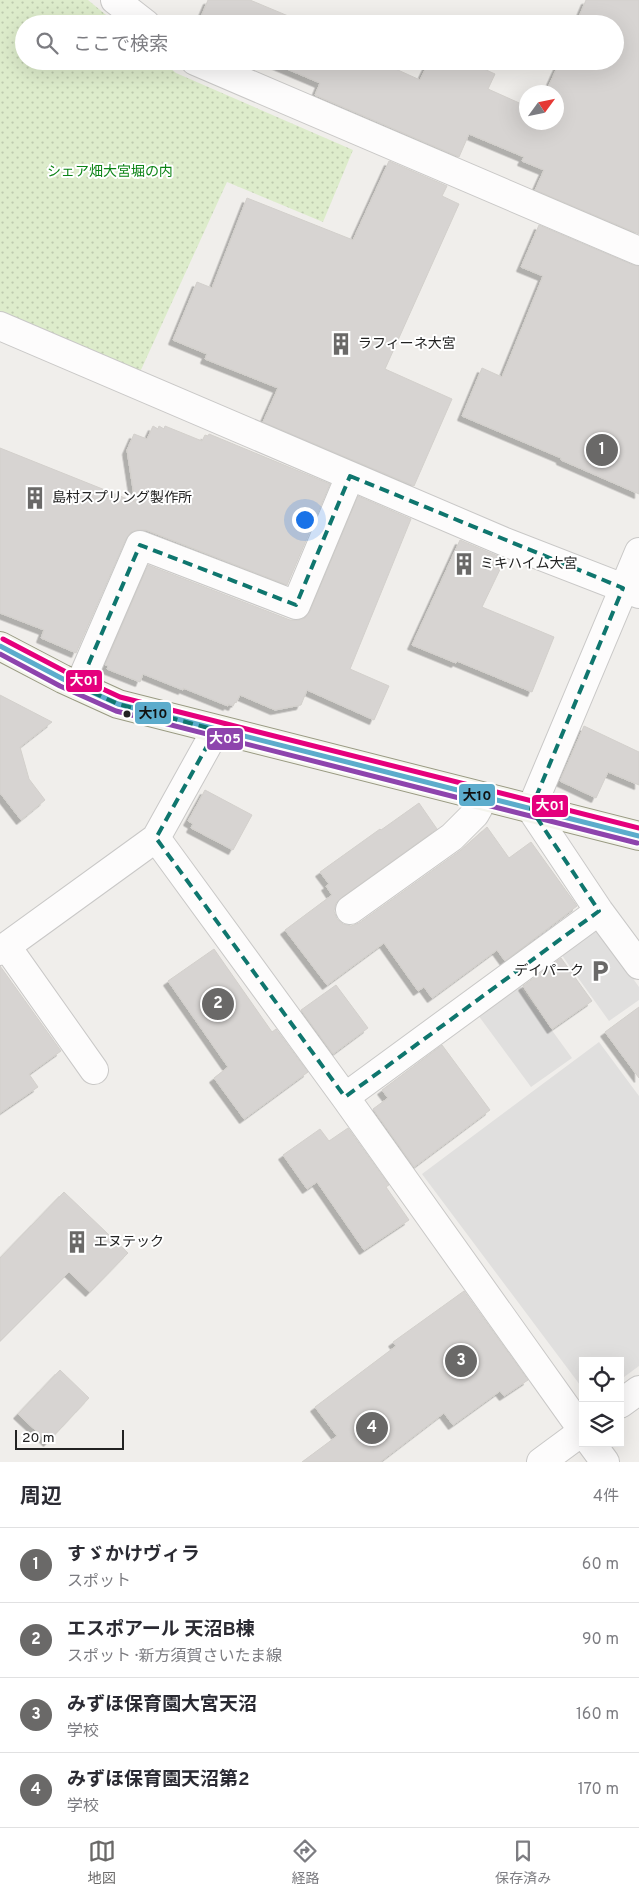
<!DOCTYPE html>
<html lang="ja">
<meta charset="utf-8">
<style>
:root{--surface:#fff;--page:#f2f2f3;--text:#2b2b33;--muted:#7c7c81;--line:#e1e1e2;--accent:#6a6968}
body{margin:0;font-family:Overpass,"Noto Sans JP",sans-serif;background:var(--page);color:var(--text)}
.controls{position:absolute;right:15px;bottom:15px;display:grid;overflow:hidden;border-radius:0px;box-shadow:0 5px 20px #0002}
.controls button{width:45px;height:45px;display:grid;place-items:center;padding:0;border:0;border-bottom:1px solid var(--line);background:var(--surface);color:var(--text);font:25px sans-serif}
.compass{position:absolute;left:519px;top:85px;width:45px;height:45px;border-radius:50%;background:var(--surface);box-shadow:0 5px 20px #0002;rotate:57deg}
.scale{position:absolute;left:15px;bottom:12px;width:109px;box-sizing:border-box;padding-left:5px;border:2px solid #222;border-top:0;font-size:14px;line-height:18px;white-space:nowrap;color:#222;-webkit-text-stroke:4px #fff;paint-order:stroke}
.you{position:absolute;left:304px;top:519px;width:18px;height:18px;margin:-12px;border:4px solid #fff;border-radius:50%;background:#1a73e8;box-shadow:0 0 0 8px #1a73e833}
.badge{display:grid;place-items:center;width:32px;height:32px;border-radius:50%;background:var(--accent);color:#fff;font-size:16px;font-weight:700}
.pin{position:absolute;translate:-50% -50%;border:2px solid #fff;box-shadow:0 1px 5px #0006}
.list{margin:0;padding:0;list-style:none}
h2{display:flex;justify-content:space-between;align-items:center;height:65px;margin:0;padding:0 20px;font-size:21px}
h2 small{font-size:16px;font-weight:400;color:var(--muted)}
.list li{display:grid;grid-template-columns:32px 1fr auto;gap:15px;align-items:center;box-sizing:border-box;height:75px;padding:0 20px;border-top:1px solid var(--line)}
.list b{display:block;font-size:19px;white-space:nowrap}
.list p{margin:0;font-size:16px;white-space:nowrap;color:var(--muted)}
.list em{font-size:16px;font-style:normal;color:var(--muted)}
.icon{flex:none;width:28px;height:28px;fill:none;stroke:currentColor;stroke-width:2;stroke-linecap:round;stroke-linejoin:round}
.map{position:relative;flex:none;width:639px;height:1462px;overflow:hidden}
.search{position:absolute;background:var(--surface);box-shadow:0 5px 20px #0002;left:15px;right:15px;top:15px;height:55px;display:flex;align-items:center;gap:12px;box-sizing:border-box;padding:0 18px;border-radius:28px;color:var(--muted);font-size:19px}
.sheet{height:365px;background:var(--surface)}
nav{display:flex;justify-content:space-around;align-items:center;box-sizing:border-box;height:70px;border-top:1px solid var(--line);background:var(--surface);font-size:14px;color:var(--muted)}
nav a{display:grid;justify-items:center;gap:2px}
nav .on{color:var(--accent)}
.map>svg:first-child{display:block}
.garden{fill:url(#garden-dots)}
.parking{fill:#e0dfde}
.building{fill:#d7d4d2;stroke:#d3d0cc;filter:url(#shadow)}
.lines{fill:none;stroke-linecap:round;stroke-linejoin:round}
.minor-casing{stroke:#c9c8c7;stroke-width:30}
.secondary-casing{stroke:#999a82;stroke-width:30}
.minor{stroke:#fdfcfc;stroke-width:28}
.secondary{stroke:#f4f4ed;stroke-width:28}
.bus-1-casing{stroke:#fff;stroke-width:9}
.bus-2-casing{stroke:#fff;stroke-width:9}
.bus-3-casing{stroke:#fff;stroke-width:9}
.bus-1{stroke:#5caccc;stroke-width:5}
.bus-2{stroke:#8e44ad;stroke-width:5}
.bus-3{stroke:#e5007d;stroke-width:5}
.marked{fill:none;stroke:#0f766e;stroke-width:4;stroke-dasharray:10 6;stroke-linejoin:round}
.bus-dot{fill:#222;stroke:#fff;stroke-width:2}
.labels{text-anchor:middle;dominant-baseline:central;stroke-width:4;stroke-linejoin:round;paint-order:stroke}
.park-label{font-size:14px;fill:#0c8416;stroke:#fff}
.poi-label{font-size:14px;fill:#222;stroke:#fff;text-anchor:start}
.line-badge{stroke:#fff;stroke-width:2}
.badge-label{font-size:14px;text-anchor:middle;font-weight:bold;fill:#fff}
.pale-badge-label{font-size:14px;text-anchor:middle;font-weight:bold;fill:#111}
</style>
<div class="map">
<svg width="639" height="1462" viewBox="0 0 639 1462">
<defs>
<pattern id="garden-dots" width="8" height="8" patternUnits="userSpaceOnUse" patternTransform="scale(1.25)"><rect width="8" height="8" fill="#ddeccb"/><path d="M2 2h.1M6 6h.1" fill="none" stroke="#bdcaae" stroke-width="1.8" stroke-linecap="round"/></pattern>
<filter id="shadow"><feDropShadow dx="-4.5" dy="4.5" stdDeviation="0" flood-color="#0004"/></filter>
</defs>
<rect width="100%" height="100%" fill="#f0eeeb"/>
<!-- garden -->
<path class="garden" d="M0 0H88L117 24H24V61H162L176 73 353 150 323 222 227 182 140 372 0 312Z"/>
<!-- parking -->
<path class="parking" d="M597 928 639 987V1000L609 1021 561 954Z
M519 985 572 1058 531 1087 478 1015Z
M599 1042 639 1096V1366L620 1380V1361H583V1389L422 1174Z"/>
<!-- building -->
<path class="building" d="M208 0H250L293 18 291 24H198Z
M586 0H639V234L535 190 544 170 522 161 524 157 469 134 459 157 315 95 320 83 268 61H378L420 80 429 61H467L495 74 488 89 526 106V122H556V92H546L560 61H615V24H576Z
M389 161 447 186 442 196 459 204 385 369 452 399 414 486 263 422 278 388 205 359 207 354 173 340 197 282 212 288 247 198 353 240Z
M539 225 633 265 639 266V494L561 460V458L462 416 482 368 502 377 543 276 521 267Z
M153 426 158 429 159 426 164 429 165 426 202 441 205 435 208 436 209 434 330 484 287 585 146 530H138L131 532 126 539 76 653 41 638 44 630 0 613V448L135 502 127 450 134 434 147 439Z
M358 496 411 519 350 669 389 686 374 720 307 690 301 705 275 710 240 695 236 703 235 702 233 706 228 704V706L183 688V690L143 674 140 682 107 669 108 666 105 665 148 565 290 620H298L305 618 310 611Z
M460 540 505 559 482 607 554 637 532 692 457 661 456 663 412 645Z
M0 695 52 722 20 747 29 779 45 800 21 820 0 793Z
M584 726 639 752V785L608 772 596 798 560 781Z
M205 790 252 815 233 850 191 828 193 824 188 821Z
M419 803 437 829 341 898 336 903 334 911 337 919 343 924 351 926 359 923 461 850 487 827 509 858 531 842 577 906 505 961 497 950 432 998 424 987 418 991 384 943 327 985 285 930 332 895 326 886 329 884 320 872 380 829 381 830Z
M214 949 272 1032 276 1029 308 1072 244 1119 214 1078 228 1067 168 981Z
M561 958 592 1001 552 1029 523 986Z
M0 966 61 1051 29 1074 38 1087 0 1113Z
M336 985 368 1028 333 1054 301 1010Z
M639 1007V1078L605 1032Z
M442 1045 490 1110 414 1167 373 1109 388 1098 382 1090Z
M348 1128 389 1185 386 1187 409 1220 364 1250 317 1182 307 1189 283 1155 320 1129 329 1141Z
M64 1192 128 1253 90 1292 69 1272 0 1341V1258Z
M464 1291 528 1380 504 1396 500 1391 453 1425 444 1413 380 1462H302L337 1436 315 1407 396 1346 393 1342Z
M60 1370 89 1398 48 1442 18 1414Z"/>
<g class="lines">
<defs>
<path id="minor" d="M115 0 146 24
M195 61 639 251
M0 326 505 542 639 594
M639 552 531 809 599 911 639 965
M79 686 140 545 296 605 350 476
M156 838 345 1097 583 1431
M350 910 452 837 475 814 484 798
M7 947 94 1070
M0 951 156 838 216 730
M345 1097 599 911
M620 1404 639 1390
M591 1443 605 1462
M541 1462 583 1431"/>
<path id="secondary" d="M0 646 63 679 118 704 639 836"/>
</defs>
<!-- minor casing -->
<use href="#minor" class="minor-casing"/>
<!-- secondary casing -->
<use href="#secondary" class="secondary-casing"/>
<!-- minor -->
<use href="#minor" class="minor"/>
<!-- secondary -->
<use href="#secondary" class="secondary"/>
<defs>
<path id="bus-1" d="M0 646 63 679 118 704 639 836"/>
<path id="bus-2" d="M0 654 60 686 116 711 637 843"/>
<path id="bus-3" d="M3 639 66 672 120 697 639 828"/>
</defs>
<!-- bus-1 casing -->
<use href="#bus-1" class="bus-1-casing"/>
<!-- bus-2 casing -->
<use href="#bus-2" class="bus-2-casing"/>
<!-- bus-3 casing -->
<use href="#bus-3" class="bus-3-casing"/>
<!-- bus-1 -->
<use href="#bus-1" class="bus-1"/>
<!-- bus-2 -->
<use href="#bus-2" class="bus-2"/>
<!-- bus-3 -->
<use href="#bus-3" class="bus-3"/>
</g>
<!-- marked area -->
<path class="marked" d="M350 476 623 588 531 809 599 911 345 1097 156 838 216 730 118 704 79 686 140 545 296 605Z"/>
<!-- icons -->
<defs>
<symbol id="building-bare" viewBox="-9 -9 18 18"><path d="M-4-6H4V6H1V3H-1V6H-4ZM-2.5-4.3h1.7v1.8h-1.7ZM.8-4.3h1.7v1.8H.8ZM-2.5-1h1.7V.8h-1.7ZM.8-1h1.7V.8H.8Z" fill="#6a6968" stroke="#fff" stroke-width="2.5" paint-order="stroke"/></symbol>
<symbol id="parking-bare" viewBox="-9 -9 18 18"><path d="M-3.5-5.5H1a3.5 3.5 0 0 1 0 7H-1V5.5H-3.5ZM-1-3.4V-.6H.8a1.4 1.4 0 0 0 0-2.8Z" fill="#6a6968" stroke="#fff" stroke-width="2.5" paint-order="stroke"/></symbol>
</defs>
<g fill-rule="evenodd">
<use href="#building-bare" x="325" y="328" width="32" height="32"/>
<use href="#building-bare" x="19" y="482" width="32" height="32"/>
<use href="#building-bare" x="448" y="548" width="32" height="32"/>
<use href="#parking-bare" x="584" y="955" width="32" height="32"/>
<use href="#building-bare" x="61" y="1226" width="32" height="32"/>
</g>
<!-- markers -->
<circle class="bus-dot" cx="127" cy="714" r="4.5"/>
<g class="labels">
<!-- park labels -->
<g class="park-label">
<text x="110" y="172">シェア畑大宮堀の内</text>
</g>
<!-- poi labels -->
<g class="poi-label">
<text x="358" y="344">ラフィーネ大宮</text>
<text x="52" y="498">島村スプリング製作所</text>
<text x="480" y="564">ミキハイム大宮</text>
<text x="584" y="971" text-anchor="end">デイパーク</text>
<text x="94" y="1242">エヌテック</text>
</g>
</g>
<g class="line-badge">
<rect x="65" y="669" width="38" height="24" rx="5" fill="#e5007d"/>
<rect x="134" y="701" width="38" height="24" rx="5" fill="#5caccc"/>
<rect x="206" y="727" width="38" height="24" rx="5" fill="#8e44ad"/>
<rect x="458" y="783" width="38" height="24" rx="5" fill="#5caccc"/>
<rect x="531" y="794" width="38" height="24" rx="5" fill="#e5007d"/>
</g>
<g class="badge-label">
<text x="84" y="685">大01</text>
<text x="225" y="743">大05</text>
<text x="550" y="810">大01</text>
</g>
<g class="pale-badge-label">
<text x="153" y="718">大10</text>
<text x="477" y="800">大10</text>
</g>
</svg>
<div class="controls">
<button><svg class="icon" aria-label="locate" viewBox="0 0 24 24"><circle cx="12" cy="12" r="6"/><path d="M12 2v4M12 18v4M2 12h4M18 12h4"/></svg></button>
<button><svg class="icon" aria-label="layers" viewBox="0 0 24 24"><path d="M12 4l9 5-9 5-9-5zM3 14l9 5 9-5"/></svg></button>
</div>
<svg class="compass" viewBox="-18 -18 36 36"><path d="M0-13l5 13h-10z" fill="#e53935"/><path d="M0 13l5-13h-10z" fill="#7c7c81"/></svg>
<div class="scale">20 m</div>
<div class="you"></div>
<div class="pin badge" style="left:602px;top:450px">1</div>
<div class="pin badge" style="left:218px;top:1004px">2</div>
<div class="pin badge" style="left:461px;top:1361px">3</div>
<div class="pin badge" style="left:372px;top:1428px">4</div>
<div class="search"><svg class="icon" aria-label="search" viewBox="0 0 24 24"><circle cx="10" cy="10" r="6"/><path d="M15 15l6 6"/></svg>ここで検索</div>
</div>
<section class="sheet">
<h2>周辺<small>4件</small></h2>
<ul class="list">
<li><span class="badge">1</span><div><b>すゞかけヴィラ</b><p>スポット</p></div><em>60 m</em></li>
<li><span class="badge">2</span><div><b>エスポアール 天沼B棟</b><p>スポット · 新方須賀さいたま線</p></div><em>90 m</em></li>
<li><span class="badge">3</span><div><b>みずほ保育園大宮天沼</b><p>学校</p></div><em>160 m</em></li>
<li><span class="badge">4</span><div><b>みずほ保育園天沼第2</b><p>学校</p></div><em>170 m</em></li>
</ul>
</section>
<nav>
<a class="on"><svg class="icon" aria-label="map" viewBox="0 0 24 24"><path d="M3 6l6-2 6 2 6-2v14l-6 2-6-2-6 2zM9 4v14M15 6v14"/></svg>地図</a>
<a><svg class="icon" aria-label="directions" viewBox="0 0 24 24"><path d="M12 3l9 9-9 9-9-9zM9 14v-3h6M13 9l2 2-2 2"/></svg>経路</a>
<a><svg class="icon" aria-label="saved" viewBox="0 0 24 24"><path d="M7 4h10v16l-5-4-5 4z"/></svg>保存済み</a>
</nav>
